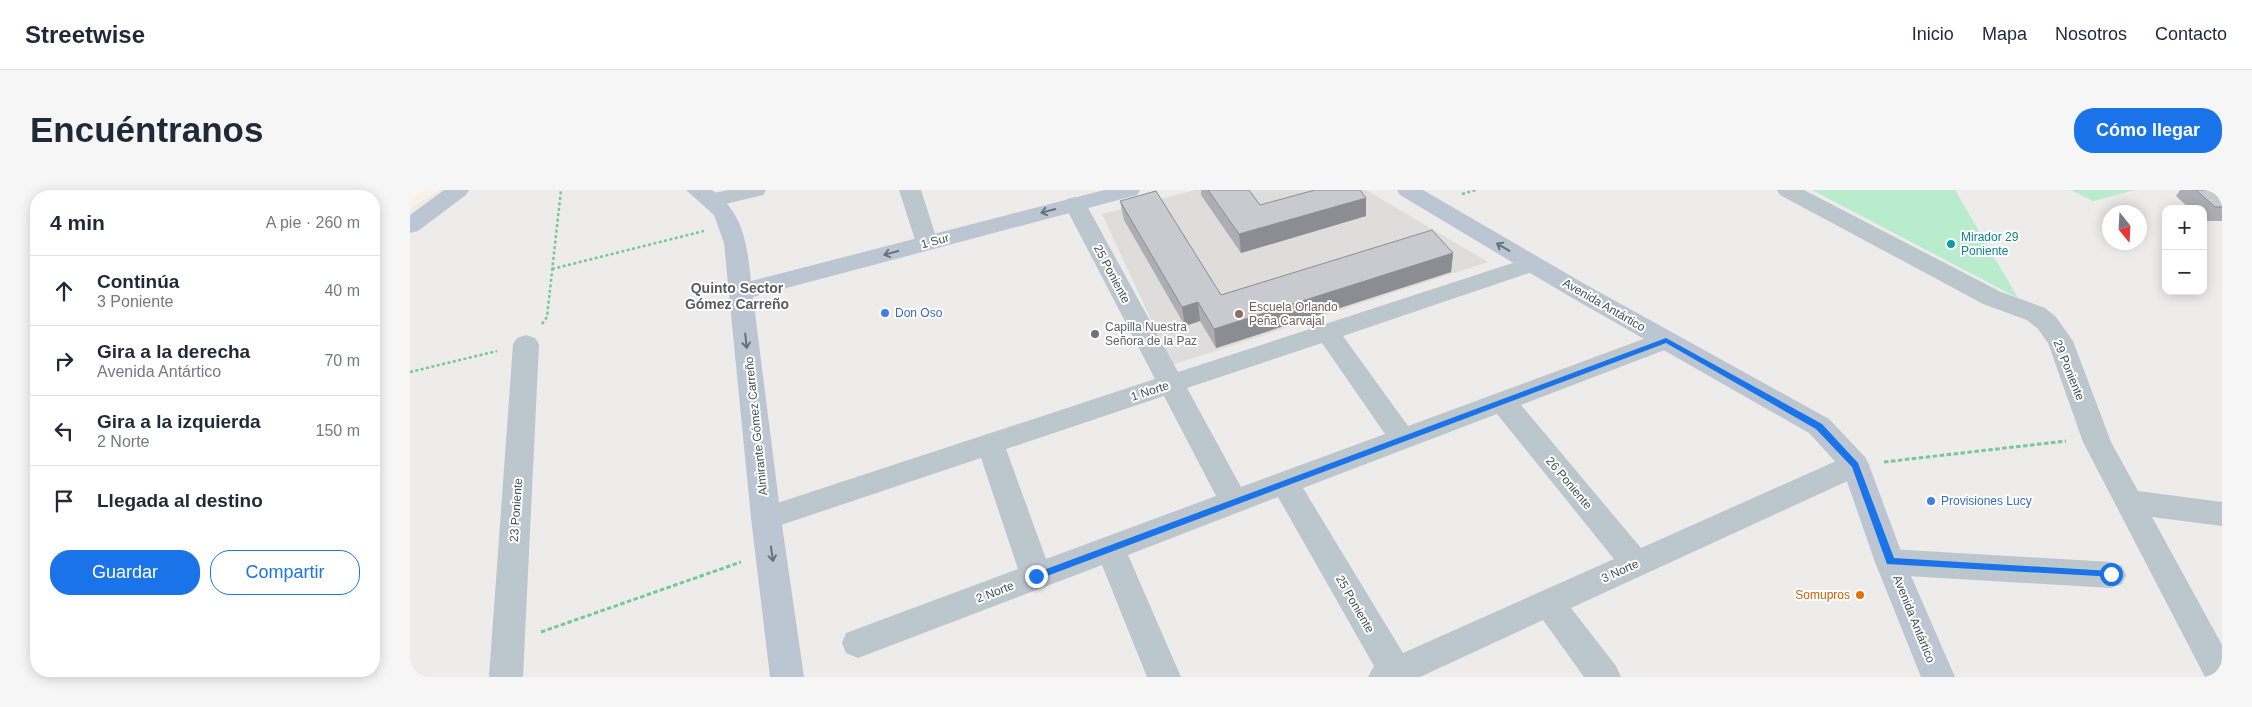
<!DOCTYPE html>
<html lang="es">
<meta charset="utf-8">
<style>
:root{--surface:#fff;--page:#f6f6f7;--text:#1f2937;--muted:#747a83;--line:#e0e1e3;--accent:#1a73e8}
body{margin:0;font-family:Arial,sans-serif;background:var(--page);color:var(--text)}
.controls{position:absolute;right:15px;top:15px;display:grid;overflow:hidden;border-radius:10px;box-shadow:0 2px 12px #0003}
.controls button{width:45px;height:45px;display:grid;place-items:center;padding:0;border:0;border-bottom:1px solid var(--line);background:var(--surface);color:var(--text);font:25px sans-serif}
.compass{position:absolute;left:1692px;top:15px;width:45px;height:45px;border-radius:50%;background:var(--surface);box-shadow:0 2px 12px #0003;rotate:162deg}
.stop{position:absolute;width:15px;height:15px;margin:-11px;border:4px solid #1a73e8;border-radius:50%;background:#fff}
.stop.end{background:#1a73e8;border-color:#fff;box-shadow:0 1px 5px #0008}
.list{margin:0;padding:0;list-style:none}
h2{display:flex;justify-content:space-between;align-items:center;height:65px;margin:0;padding:0 20px;font-size:21px}
h2 small{font-size:16px;font-weight:400;color:var(--muted)}
.list li{display:grid;grid-template-columns:32px 1fr auto;gap:15px;align-items:center;box-sizing:border-box;height:70px;padding:0 20px;border-top:1px solid var(--line)}
.list b{display:block;font-size:19px;white-space:nowrap}
.list p{margin:0;font-size:16px;white-space:nowrap;color:var(--muted)}
.list em{font-size:16px;font-style:normal;color:var(--muted)}
.actions{display:flex;gap:10px;padding:15px 20px}
.actions a{flex:1;padding:11px 0;border:1px solid var(--accent);border-radius:20px;text-align:center;font-size:18px;color:var(--accent)}
.actions .main{background:var(--accent);color:#fff}
.icon{flex:none;width:28px;height:28px;fill:none;stroke:currentColor;stroke-width:2;stroke-linecap:round;stroke-linejoin:round}
.map{position:relative;flex:none;width:1812px;height:487px;overflow:hidden;border-radius:20px}
header{display:flex;align-items:center;gap:30px;box-sizing:border-box;height:70px;padding:0 25px;background:var(--surface);border-bottom:1px solid var(--line)}
header strong{font-size:24px}
nav{display:flex;gap:28px;margin-inline-start:auto;font-size:18px}
.intro{display:flex;align-items:center;justify-content:space-between;box-sizing:border-box;height:120px;padding:0 30px}
h1{margin:0;font-size:35px}
.button{padding:12px 22px;border-radius:20px;background:var(--accent);color:#fff;font-size:18px;font-weight:700}
main{display:flex;gap:30px;padding:0 30px}
aside{flex:1;background:var(--surface);border-radius:20px;box-shadow:0 2px 12px #0003}
.map>svg:first-child{display:block}
.commercial{fill:#faf3e3}
.education{fill:#dfdcdc}
.green{fill:#b9eccd}
.lines{fill:none;stroke-linecap:round;stroke-linejoin:round}
.path-far1{stroke:#73c89e;stroke-width:2.5;stroke-dasharray:3 2.5;stroke-linecap:butt}
.path{stroke:#73c89e;stroke-width:3;stroke-dasharray:4.5 2.5;stroke-linecap:butt}
.street{fill:#bcc6cd;fill-rule:evenodd}
.secondary{fill:#bcc6d2;fill-rule:evenodd}
.wall{fill:#acaeb3}
.shaded-wall{fill:#8c8d92}
.building{fill:#c8cad0;stroke:#8c8d92}
.oneway{stroke:#68727c}
.route{fill:#1a73e8}
.culture-dot{fill:#0f9aa8;stroke:#fff;stroke-width:2}
.shop-dot{fill:#3f7fe0;stroke:#fff;stroke-width:2}
.education-dot{fill:#8d6e63;stroke:#fff;stroke-width:2}
.worship-dot{fill:#6b7280;stroke:#fff;stroke-width:2}
.food-dot{fill:#e8710a;stroke:#fff;stroke-width:2}
.labels{text-anchor:middle;dominant-baseline:central;stroke-width:4;stroke-linejoin:round;paint-order:stroke}
.culture-label{font-size:12px;fill:#0d838f;stroke:#fff;text-anchor:start}
.street-label{font-size:12px;fill:#444e57;stroke:#fff}
.education-label{font-size:12px;fill:#785e54;stroke:#fff;text-anchor:start}
.shop-label{font-size:12px;fill:#366cbe;stroke:#fff;text-anchor:start}
.worship-label{font-size:12px;fill:#5b616d;stroke:#fff;text-anchor:start}
.food-label{font-size:12px;fill:#c56008;stroke:#fff;text-anchor:end}
.neighbourhood-label{font-size:14px;font-weight:bold;fill:#585b60;stroke:#fff}
</style>
<header>
<strong>Streetwise</strong>
<nav><a>Inicio</a><a>Mapa</a><a>Nosotros</a><a>Contacto</a></nav>
</header>
<div class="intro"><h1>Encuéntranos</h1><a class="button">Cómo llegar</a></div>
<main>
<aside>
<h2>4 min<small>A pie · 260 m</small></h2>
<ul class="list">
<li><svg class="icon" aria-label="ahead" viewBox="0 0 24 24"><path d="M12 20V5M6 11l6-6 6 6"/></svg><div><b>Continúa</b><p>3 Poniente</p></div><em>40 m</em></li>
<li><svg class="icon" aria-label="right" viewBox="0 0 24 24"><path d="M7 20v-9h11M14 6l5 5-5 5"/></svg><div><b>Gira a la derecha</b><p>Avenida Antártico</p></div><em>70 m</em></li>
<li><svg class="icon" aria-label="left" viewBox="0 0 24 24"><path d="M17 20v-9H6M10 6l-5 5 5 5"/></svg><div><b>Gira a la izquierda</b><p>2 Norte</p></div><em>150 m</em></li>
<li><svg class="icon" aria-label="arrive" viewBox="0 0 24 24"><path d="M6 21V4h12l-3 4 3 4H6"/></svg><div><b>Llegada al destino</b></div></li>
</ul>
<div class="actions"><a class="main">Guardar</a><a>Compartir</a></div>
</aside>
<div class="map">
<svg width="1812" height="487" viewBox="0 0 1812 487">
<rect width="100%" height="100%" fill="#eeebeb"/>
<!-- commercial -->
<path class="commercial" d="M0 0H29L0 19Z"/>
<!-- education -->
<path class="education" d="M785 0H956L1078 72 762 175 692 24Z"/>
<!-- green -->
<path class="green" d="M1402 0H1545L1608 108Z
M1661 0H1725L1683 11Z"/>
<g class="lines">
<!-- path-far1 -->
<path class="path-far1" d="M1052 4 1066 0
M142 79 294 41
M132 134 137 127 151 0
M0 182 87 161"/>
<!-- path -->
<path class="path" d="M1474 272 1656 251
M131 442 331 372"/>
<!-- street -->
<path class="street" d="M318 0H356L353 5 303 17 295 15 292 10 295 5Z
M489 0H511L528 53 525 58 517 60 509 58 506 53Z
M1367 0H1394L1591 102 1635 118 1646 127 1663 151 1701 252 1728 301 1812 312V336L1742 327 1812 455V487H1795L1673 252 1638 153 1628 139 1617 130 1573 114 1549 101 1370 5Z
M665 7 673 9 676 14 768 182 1115 69 1123 67 1131 69 1135 74 1131 79 933 146 998 236 1247 144 1256 141 1265 144 1269 150 1265 156 1111 215 1231 358 1435 267 1445 264 1455 267 1459 275 1455 283 1161 418 1206 476 1211 487H1174L1133 430 1010 487H958L964 476 868 307 718 365 771 487H737L692 375 448 468 436 463 432 453 436 443 608 379 571 268 356 340 346 336 341 328 346 320 745 189 654 14 657 9ZM912 153 975 244 831 297 777 198ZM754 206 806 306 636 369 596 259ZM1087 224 1204 369 993 463 893 298Z
M116 145 125 148 129 154 113 487H79L103 154 107 148Z
M1480 359 1701 372 1712 376 1716 385 1712 394 1701 398 1480 385 1469 381 1465 372 1469 363Z"/>
<!-- secondary -->
<path class="secondary" d="M34 0H59L56 5 8 41 0 43V25Z
M276 0H302C334 23 337 55 341 91L694 0H730L727 5 343 107 371 328 394 487H360L341 328 314 53 304 25Z
M987 0H1013L1173 93 1419 229 1455 267 1459 275 1495 372 1545 487H1511L1465 372 1433 280 1399 243 1157 105 990 5Z"/>
</g>
<!-- wall -->
<path class="wall" d="M791 0H798L850 15 956 8V26L831 63 791 5Z
M1770 0H1812V31H1793V19H1780L1766 6Z
M710 11 811 105 1043 63 1041 82 806 158 790 131 775 136 714 30Z"/>
<!-- shaded-wall -->
<path class="shaded-wall" d="M956 8V26L831 63 829 44Z
M1043 63 1041 82 806 158 804 139Z
M788 112 790 131 775 136 772 117Z"/>
<!-- building -->
<path class="building" d="M798 0H839L850 15 905 0H950L956 8 829 44Z
M1786 0H1812V17H1805Z
M746 1 811 105 1022 40 1043 63 804 139 788 112 772 117 710 11Z"/>
<!-- one-way arrows -->
<defs><path id="oneway-shaft" d="M-6 0H5M1.5-3L5.5 0L1.5 3" fill="none" stroke-width="1.6" stroke-linecap="round" stroke-linejoin="round" transform="scale(1.25)"/></defs>
<g class="oneway">
<use href="#oneway-shaft" transform="translate(638 21) rotate(165)"/>
<use href="#oneway-shaft" transform="translate(1093 57) rotate(-149)"/>
<use href="#oneway-shaft" transform="translate(481 63) rotate(165)"/>
<use href="#oneway-shaft" transform="translate(336 151) rotate(84)"/>
<use href="#oneway-shaft" transform="translate(362 364) rotate(82)"/>
</g>
<!-- route -->
<path class="route" d="M1256 148 1412 234 1448 273 1484 368 1701 381 1706 384 1705 387 1477 374 1442 277 1406 239 1256 153 629 389H623L621 386 623 384Z"/>
<!-- markers -->
<circle class="culture-dot" cx="1541" cy="54" r="5"/>
<g class="shop-dot">
<circle cx="475" cy="123" r="5"/>
<circle cx="1521" cy="311" r="5"/>
</g>
<circle class="education-dot" cx="829" cy="124" r="5"/>
<circle class="worship-dot" cx="685" cy="144" r="5"/>
<circle class="food-dot" cx="1450" cy="405" r="5"/>
<g class="labels">
<!-- culture labels -->
<g class="culture-label">
<text x="1551" y="47">Mirador 29<tspan x="1551" dy="14">Poniente</tspan></text>
</g>
<!-- street labels -->
<g class="street-label">
<text transform="translate(525 51) rotate(-15)">1 Sur</text>
<text transform="translate(702 84) rotate(62)">25 Poniente</text>
<text transform="translate(1194 115) rotate(30)">Avenida Antártico</text>
<text transform="translate(1659 180) rotate(68)">29 Poniente</text>
<text transform="translate(740 201) rotate(-18)">1 Norte</text>
<text transform="translate(346 236) rotate(-96)">Almirante Gómez Carreño</text>
<text transform="translate(1159 293) rotate(50)">26 Poniente</text>
<text transform="translate(106 320) rotate(-86)">23 Poniente</text>
<text transform="translate(1210 381) rotate(-24)">3 Norte</text>
<text transform="translate(585 402) rotate(-21)">2 Norte</text>
<text transform="translate(945 414) rotate(60)">25 Poniente</text>
<text transform="translate(1504 429) rotate(68)">Avenida Antártico</text>
</g>
<!-- education labels -->
<g class="education-label">
<text x="839" y="117">Escuela Orlando<tspan x="839" dy="14">Peña Carvajal</tspan></text>
</g>
<!-- shop labels -->
<g class="shop-label">
<text x="485" y="123">Don Oso</text>
<text x="1531" y="311">Provisiones Lucy</text>
</g>
<!-- worship labels -->
<g class="worship-label">
<text x="695" y="137">Capilla Nuestra<tspan x="695" dy="14">Señora de la Paz</tspan></text>
</g>
<!-- food labels -->
<g class="food-label">
<text x="1440" y="405">Somupros</text>
</g>
<!-- neighbourhood labels -->
<g class="neighbourhood-label">
<text x="327" y="98">Quinto Sector<tspan x="327" dy="16">Gómez Carreño</tspan></text>
</g>
</g>
</svg>
<div class="controls">
<button>+</button>
<button>−</button>
</div>
<svg class="compass" viewBox="-18 -18 36 36"><path d="M0-13l5 13h-10z" fill="#e53935"/><path d="M0 13l5-13h-10z" fill="#747a83"/></svg>
<div class="stop" style="left:1701px;top:384px"></div>
<div class="stop end" style="left:626px;top:386px"></div>
</div>
</main>
